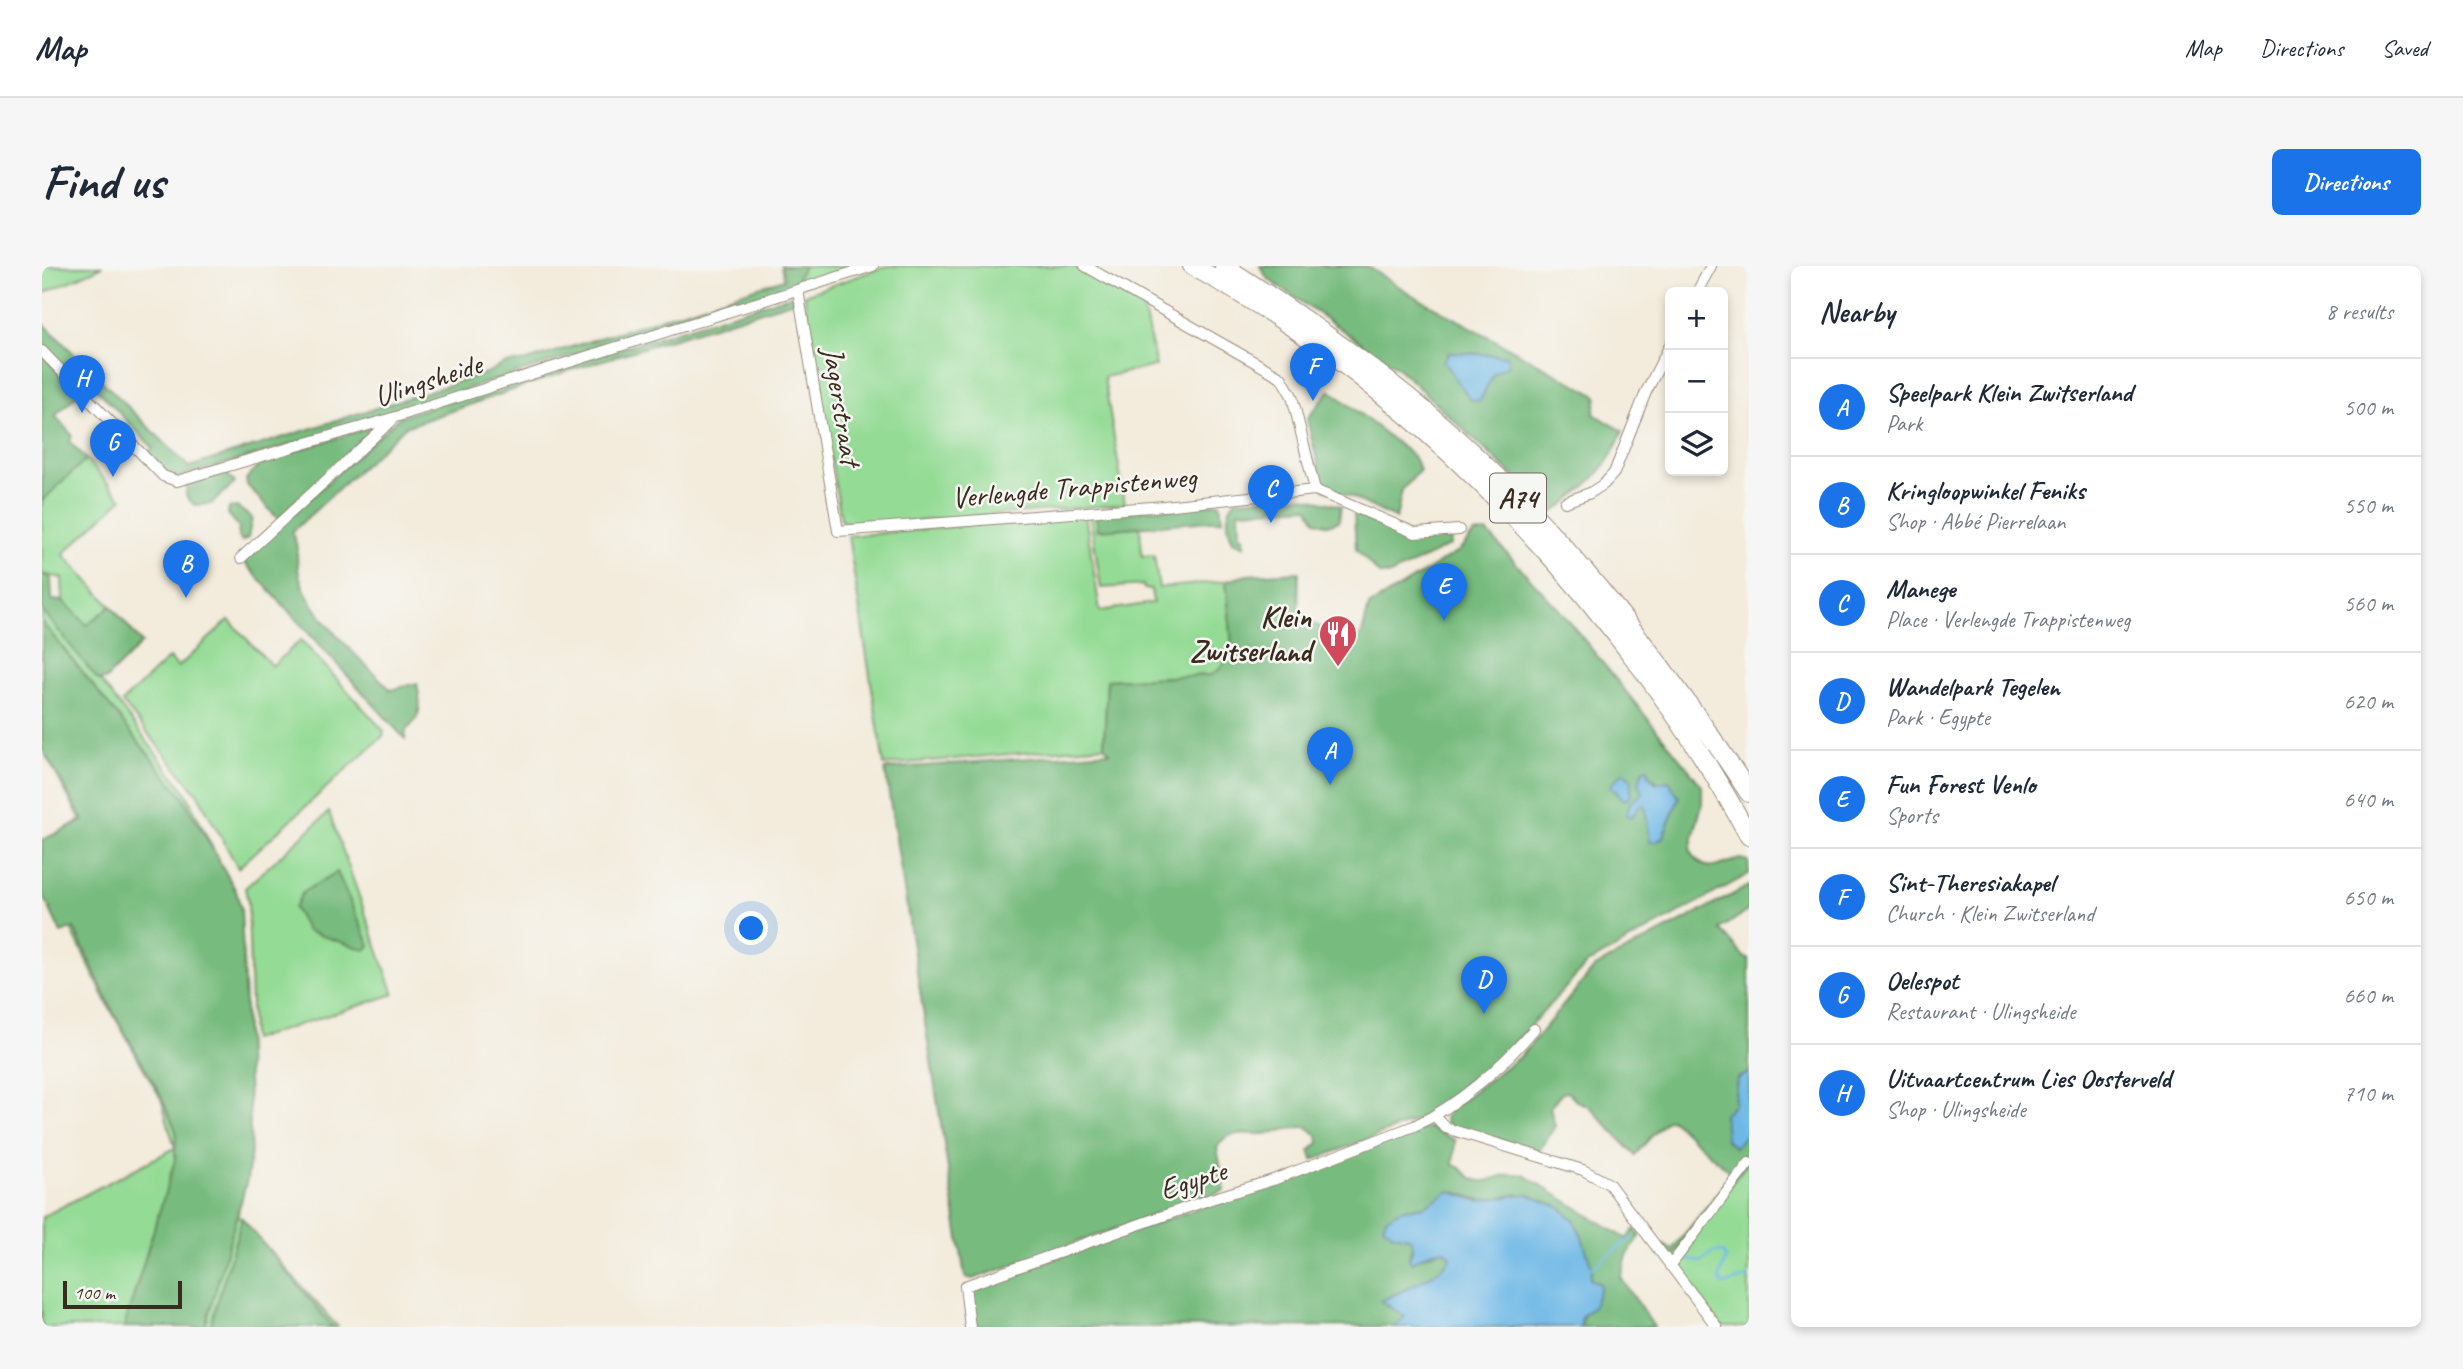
<!DOCTYPE html>
<meta charset="utf-8">
<style>
:root{--surface:#fff;--page:#f6f6f7;--text:#1f2937;--muted:#747a83;--line:#e0e1e3;--accent:#1a73e8}
body{margin:0;font-family:Caveat,sans-serif;background:var(--page);color:var(--text)}
.controls{position:absolute;right:21px;top:21px;display:grid;overflow:hidden;border-radius:10px;box-shadow:0 4px 10px #0003}
.controls button{width:63px;height:63px;display:grid;place-items:center;padding:0;border:0;border-bottom:2px solid var(--line);background:var(--surface);color:var(--text);font:35px sans-serif}
.scale{position:absolute;left:21px;bottom:18px;width:119px;box-sizing:border-box;padding-left:7px;border:4px solid #3b2a1e;border-top:0;font-size:19px;line-height:24px;white-space:nowrap;color:#3b2a1e;-webkit-text-stroke:5px #f6f6f2;paint-order:stroke}
.you{position:absolute;left:710px;top:663px;width:24px;height:24px;margin:-18px;border:5px solid #fff;border-radius:50%;background:#1a73e8;box-shadow:0 0 0 10px #1a73e833}
.badge{display:grid;place-items:center;width:46px;height:46px;border-radius:50%;background:var(--accent);color:#fff;font-size:23px;font-weight:700}
.pin{position:absolute;translate:-50% -58px;filter:drop-shadow(0 2px 4px #0008)}
.pin::after{content:'';position:absolute;top:37px;width:24px;height:21px;background:inherit;clip-path:polygon(0 0,100% 0,50% 100%)}
.list{margin:0;padding:0;list-style:none}
h2{display:flex;justify-content:space-between;align-items:center;height:91px;margin:0;padding:0 28px;font-size:30px}
h2 small{font-size:23px;font-weight:400;color:var(--muted)}
.list li{display:grid;grid-template-columns:46px 1fr auto;gap:21px;align-items:center;box-sizing:border-box;height:98px;padding:0 28px;border-top:2px solid var(--line)}
.list b{display:block;font-size:26px;white-space:nowrap}
.list p{margin:0;font-size:23px;white-space:nowrap;color:var(--muted)}
.list em{font-size:23px;font-style:normal;color:var(--muted)}
.icon{flex:none;width:38px;height:38px;fill:none;stroke:currentColor;stroke-width:2;stroke-linecap:round;stroke-linejoin:round}
.map{position:relative;flex:none;width:1707px;height:1061px;overflow:hidden;border-radius:10px}
header{display:flex;align-items:center;gap:42px;box-sizing:border-box;height:98px;padding:0 35px;background:var(--surface);border-bottom:2px solid var(--line)}
header strong{font-size:33px}
nav{display:flex;gap:38px;margin-inline-start:auto;font-size:24px}
.intro{display:flex;align-items:center;justify-content:space-between;box-sizing:border-box;height:168px;padding:0 42px}
h1{margin:0;font-size:49px}
.button{padding:18px 32px;border-radius:10px;background:var(--accent);color:#fff;font-size:24px;font-weight:700}
main{display:flex;gap:42px;padding:0 42px}
aside{flex:1;background:var(--surface);border-radius:10px;box-shadow:0 4px 10px #0003}
.map>svg:first-child{display:block}
.green{fill:#94db95;stroke:#68825a;stroke-width:2}
.forest{fill:#77bb7e;stroke:#59724e;stroke-width:2;fill-rule:evenodd}
.water{fill:#6db8e6;stroke:#547182;stroke-width:2}
.lines{fill:none;stroke-linecap:round;stroke-linejoin:round}
.stream{stroke:#6db8e6;stroke-width:2.5}
.street-casing{stroke:#978a7c;stroke-width:12}
.highway-casing{stroke:#978a7c;stroke-width:20}
.street{stroke:#fff;stroke-width:10}
.highway{stroke:#fff;stroke-width:18}
.labels{text-anchor:middle;dominant-baseline:central;stroke-width:5;stroke-linejoin:round;paint-order:stroke}
.shield{fill:#f6f6f2;stroke:#73675e;stroke-width:2}
.shield-label{font-size:28px;font-weight:bold;fill:#3b2a1e}
.street-label{font-size:30px;fill:#3b2a1e;stroke:#f6f6f2}
.poi-label{font-size:30px;font-weight:bold;fill:#3b2a1e;stroke:#f6f6f2;text-anchor:end}
</style>
<header>
<strong>Map</strong>
<nav><a>Map</a><a>Directions</a><a>Saved</a></nav>
</header>
<div class="intro"><h1>Find us</h1><a class="button">Directions</a></div>
<main>
<div class="map">
<svg width="1707" height="1061" viewBox="0 0 1707 1061">
<rect width="100%" height="100%" fill="#f6f6f2"/>
<filter id="ink" filterUnits="userSpaceOnUse"><feTurbulence type="fractalNoise" baseFrequency=".0143" numOctaves="2"/><feDisplacementMap in="SourceGraphic" scale="14" xChannelSelector="R" yChannelSelector="G"/><feConvolveMatrix kernelMatrix="1 2 1 2 8 2 1 2 1" color-interpolation-filters="sRGB"/></filter>
<filter id="wash" filterUnits="userSpaceOnUse"><feTurbulence type="fractalNoise" baseFrequency=".00686" numOctaves="4" result="noise"/><feDisplacementMap in="SourceGraphic" scale="28" xChannelSelector="R" yChannelSelector="G"/><feGaussianBlur stdDeviation="1.57" result="paint"/><feColorMatrix in="noise" values="0 0 0 0 0 0 0 0 0 0 0 0 0 0 0 0 0 1.4 0 .05"/><feComposite in="paint" operator="in"/></filter>
<g filter="url(#wash)">
<rect width="100%" height="100%" fill="#f3ebdb"/>
<!-- green -->
<path class="green" d="M0 0H61L0 28Z
M762 0H814L751 20Z
M845 0H1031L1101 41 1114 100 1062 111 1083 238 811 260 799 254 762 29Z
M44 193 80 233 21 288 69 340 45 359 21 335 20 312 0 308V235Z
M1054 248 1056 264 1098 261 1100 290 1112 289 1117 322 1184 315 1190 379 1188 389 1178 403 1169 409 1065 414 1062 480 842 499 806 270 1043 249 1058 345 1111 337 1109 323H1102L1101 319 1059 322 1048 249Z
M5 345 143 525 194 630 205 864 196 949 296 1061H0V951L133 882 119 833 66 739 25 655 0 575 39 554 0 482V349Z
M187 354 230 400 259 374 342 465 341 470 196 602 155 527 80 436 127 392 136 401Z
M287 546 352 728 210 774 206 636 203 622Z
M1707 895V1061H1680L1628 995Z"/>
<!-- forest -->
<path class="forest" d="M739 0H762L751 20 219 188 136 211 122 207 105 188 111 182 51 119 44 124 0 80V56L147 201 444 107 462 98 485 95 742 13Z
M1218 0H1325L1372 30 1555 130 1552 148 1581 165C1565 206 1545 220 1511 247L1357 103 1226 13ZM1408 86 1466 99 1452 107 1442 121Z
M751 29 752 35 523 106 363 161 250 266C258 281 253 292 257 308 267 350 320 394 349 424L375 417C379 437 381 451 364 464L363 473 200 294 357 151Z
M0 89 37 127 13 150 30 169 28 176 44 193 0 235Z
M1288 124 1371 190 1378 204 1360 224 1354 253 1310 231 1282 223 1265 153Z
M333 160 335 164 236 253 205 219 204 213 221 195Z
M183 206 193 217 169 238 152 239 144 230 145 218Z
M1259 230 1299 240 1297 255 1286 259 1274 255 1266 241 1197 245 1198 270H1202L1203 280 1191 275C1185 262 1182 245 1194 234Z
M1178 237 1180 254 1056 264 1054 248Z
M195 241 210 252 206 272 200 275 196 271 197 261 186 248 187 242Z
M1312 247C1346 264 1370 272 1408 270L1409 279 1348 309 1337 308 1314 283Z
M1445 266 1522 349 1660 520V538L1648 583C1661 611 1678 599 1698 593L1706 595 1707 608 1545 698 1460 791 1391 846 1376 854 1271 894 1268 885 1277 877 1275 869 1265 861C1249 860 1235 867 1219 868 1206 869 1184 862 1175 882L1183 924 931 1013 923 1011 843 503 1068 486 1062 480 1065 414 1169 409 1178 403 1188 389 1190 379 1184 315 1205 309 1257 306 1256 352 1296 368 1310 378 1320 368 1327 340 1417 285 1432 268ZM1607 509 1637 532 1621 571 1608 576 1603 538 1598 539Z
M0 308 9 312 10 334 21 335 45 359 69 340 100 377 63 414H56L0 344Z
M0 356 141 531 194 625 199 643 209 886 205 914 163 1061H82L133 894 134 865 118 828 71 746 32 662 19 667 0 626V574L42 555 0 483Z
M295 606 328 680 323 684 265 665 252 642 261 626Z
M1707 620V644L1678 663 1703 692 1707 693V807L1695 813 1692 838 1682 853 1692 881 1707 867V895L1631 990 1618 981 1622 978 1630 984 1690 908 1629 853 1623 855 1593 889 1547 840 1534 835 1526 826 1520 827 1508 841 1513 860 1497 885 1413 863 1404 857 1403 850 1410 841 1480 789 1553 701Z
M1386 861 1413 874 1411 899C1422 901 1424 911 1434 914 1450 919 1459 904 1482 909L1585 973 1593 963 1598 969 1585 990 1579 1012 1612 1061H1539L1550 1002 1532 954 1519 942 1476 928 1442 935 1413 926 1383 940 1358 944 1351 968 1367 971 1371 976 1367 992C1381 994 1389 985 1403 984L1409 990C1404 1006 1356 1027 1339 1035 1345 1044 1358 1042 1363 1051L1356 1060 933 1061 928 1031 936 1020Z
M200 952 291 1061H168Z"/>
<!-- water -->
<path class="water" d="M1408 86 1465 90 1466 99 1452 107 1438 135 1429 134 1401 95Z
M1606 502 1607 509 1614 517 1627 515 1637 532 1621 571 1614 576H1608L1603 539H1598L1590 551 1584 549 1588 537 1601 527 1597 516 1601 504Z
M1581 506 1590 514 1588 531 1582 534 1568 520Z
M1707 807V867L1692 881 1684 874 1682 848 1692 838 1695 813Z
M1407 925 1436 935 1485 928 1519 942 1532 954 1540 971 1550 1002 1548 1013 1559 1019 1551 1041 1539 1051V1061H1351L1363 1051 1339 1035C1356 1027 1404 1006 1409 990L1403 984 1391 985 1369 996 1367 992C1372 983 1373 979 1367 971L1351 968 1341 960 1344 952 1358 944 1383 940Z"/>
<g class="lines">
<!-- stream -->
<path class="stream" d="M1640 993 1659 996 1671 986H1680L1684 992 1677 1013 1681 1019 1707 1011
M1548 1003 1590 972"/>
</g>
</g>
<g filter="url(#ink)">
<g class="lines">
<defs>
<path id="street" d="M1043 0 1239 111 1250 130 1273 224
M756 24 796 265 1122 240 1273 224 1373 267 1417 264
M1655 26 1669 0
M0 85 121 210 135 215 347 153 831 0
M1523 236 1548 227 1562 218 1572 207 1604 126 1628 79
M199 292 348 156 347 153
M1393 850 1404 862 1541 904 1567 918 1675 1061
M1628 1000 1707 897
M928 1061 923 1020 1169 933 1231 914 1372 860C1417 839 1460 801 1492 763"/>
<path id="highway" d="M1150 0C1376 122 1585 345 1707 570
M1182 0C1252 45 1320 92 1383 145 1511 253 1616 388 1707 527"/>
</defs>
<!-- street casing -->
<use href="#street" class="street-casing"/>
<!-- highway casing -->
<use href="#highway" class="highway-casing"/>
<!-- street -->
<use href="#street" class="street"/>
<!-- highway -->
<use href="#highway" class="highway"/>
</g>
</g>
<!-- icons -->
<defs>
<symbol id="restaurant-pin" viewBox="-11 -11 22 30"><path d="M0 17L-7.5 6A9.5 9.5 0 1 1 7.5 6Z" fill="#d1495b" stroke="#f6f6f2"/><path d="M-5-6h1v4h1v-4h1v4h1v-4h1v5L-1.5 .5V6h-2V.5L-5-1ZM5-6V6H3V1.5H1.5Q1.5-4 5-6Z" fill="#fff"/></symbol>
</defs>
<g fill-rule="evenodd">
<use href="#restaurant-pin" x="1274" y="346" width="44" height="60"/>
</g>
<g class="labels">
<!-- shield labels -->
<rect class="shield" x="1448" y="207.5" width="56" height="49" rx="5"/>
<g class="shield-label">
<text x="1476" y="232">A74</text>
</g>
<!-- street labels -->
<g class="street-label">
<text transform="translate(386 114) rotate(-18)">Ulingsheide</text>
<text transform="translate(800 140) rotate(81)">Jagerstraat</text>
<text transform="translate(1032 221) rotate(-5)">Verlengde Trappistenweg</text>
<text transform="translate(1151 914) rotate(-18)">Egypte</text>
</g>
<!-- poi labels -->
<g class="poi-label">
<text x="1269" y="351">Klein<tspan x="1269" dy="34">Zwitserland</tspan></text>
</g>
</g>
</svg>
<div class="controls">
<button>+</button>
<button>−</button>
<button><svg class="icon" aria-label="layers" viewBox="0 0 24 24"><path d="M12 4l9 5-9 5-9-5zM3 14l9 5 9-5"/></svg></button>
</div>
<div class="scale">100 m</div>
<div class="you"></div>
<div class="pin badge" style="left:1288px;top:519px">A</div>
<div class="pin badge" style="left:144px;top:332px">B</div>
<div class="pin badge" style="left:1229px;top:257px">C</div>
<div class="pin badge" style="left:1442px;top:748px">D</div>
<div class="pin badge" style="left:1402px;top:355px">E</div>
<div class="pin badge" style="left:1271px;top:135px">F</div>
<div class="pin badge" style="left:71px;top:211px">G</div>
<div class="pin badge" style="left:40px;top:147px">H</div>
</div>
<aside>
<h2>Nearby<small>8 results</small></h2>
<ul class="list">
<li><span class="badge">A</span><div><b>Speelpark Klein Zwitserland</b><p>Park</p></div><em>500 m</em></li>
<li><span class="badge">B</span><div><b>Kringloopwinkel Feniks</b><p>Shop · Abbé Pierrelaan</p></div><em>550 m</em></li>
<li><span class="badge">C</span><div><b>Manege</b><p>Place · Verlengde Trappistenweg</p></div><em>560 m</em></li>
<li><span class="badge">D</span><div><b>Wandelpark Tegelen</b><p>Park · Egypte</p></div><em>620 m</em></li>
<li><span class="badge">E</span><div><b>Fun Forest Venlo</b><p>Sports</p></div><em>640 m</em></li>
<li><span class="badge">F</span><div><b>Sint-Theresiakapel</b><p>Church · Klein Zwitserland</p></div><em>650 m</em></li>
<li><span class="badge">G</span><div><b>Oelespot</b><p>Restaurant · Ulingsheide</p></div><em>660 m</em></li>
<li><span class="badge">H</span><div><b>Uitvaartcentrum Lies Oosterveld</b><p>Shop · Ulingsheide</p></div><em>710 m</em></li>
</ul>
</aside>
</main>
